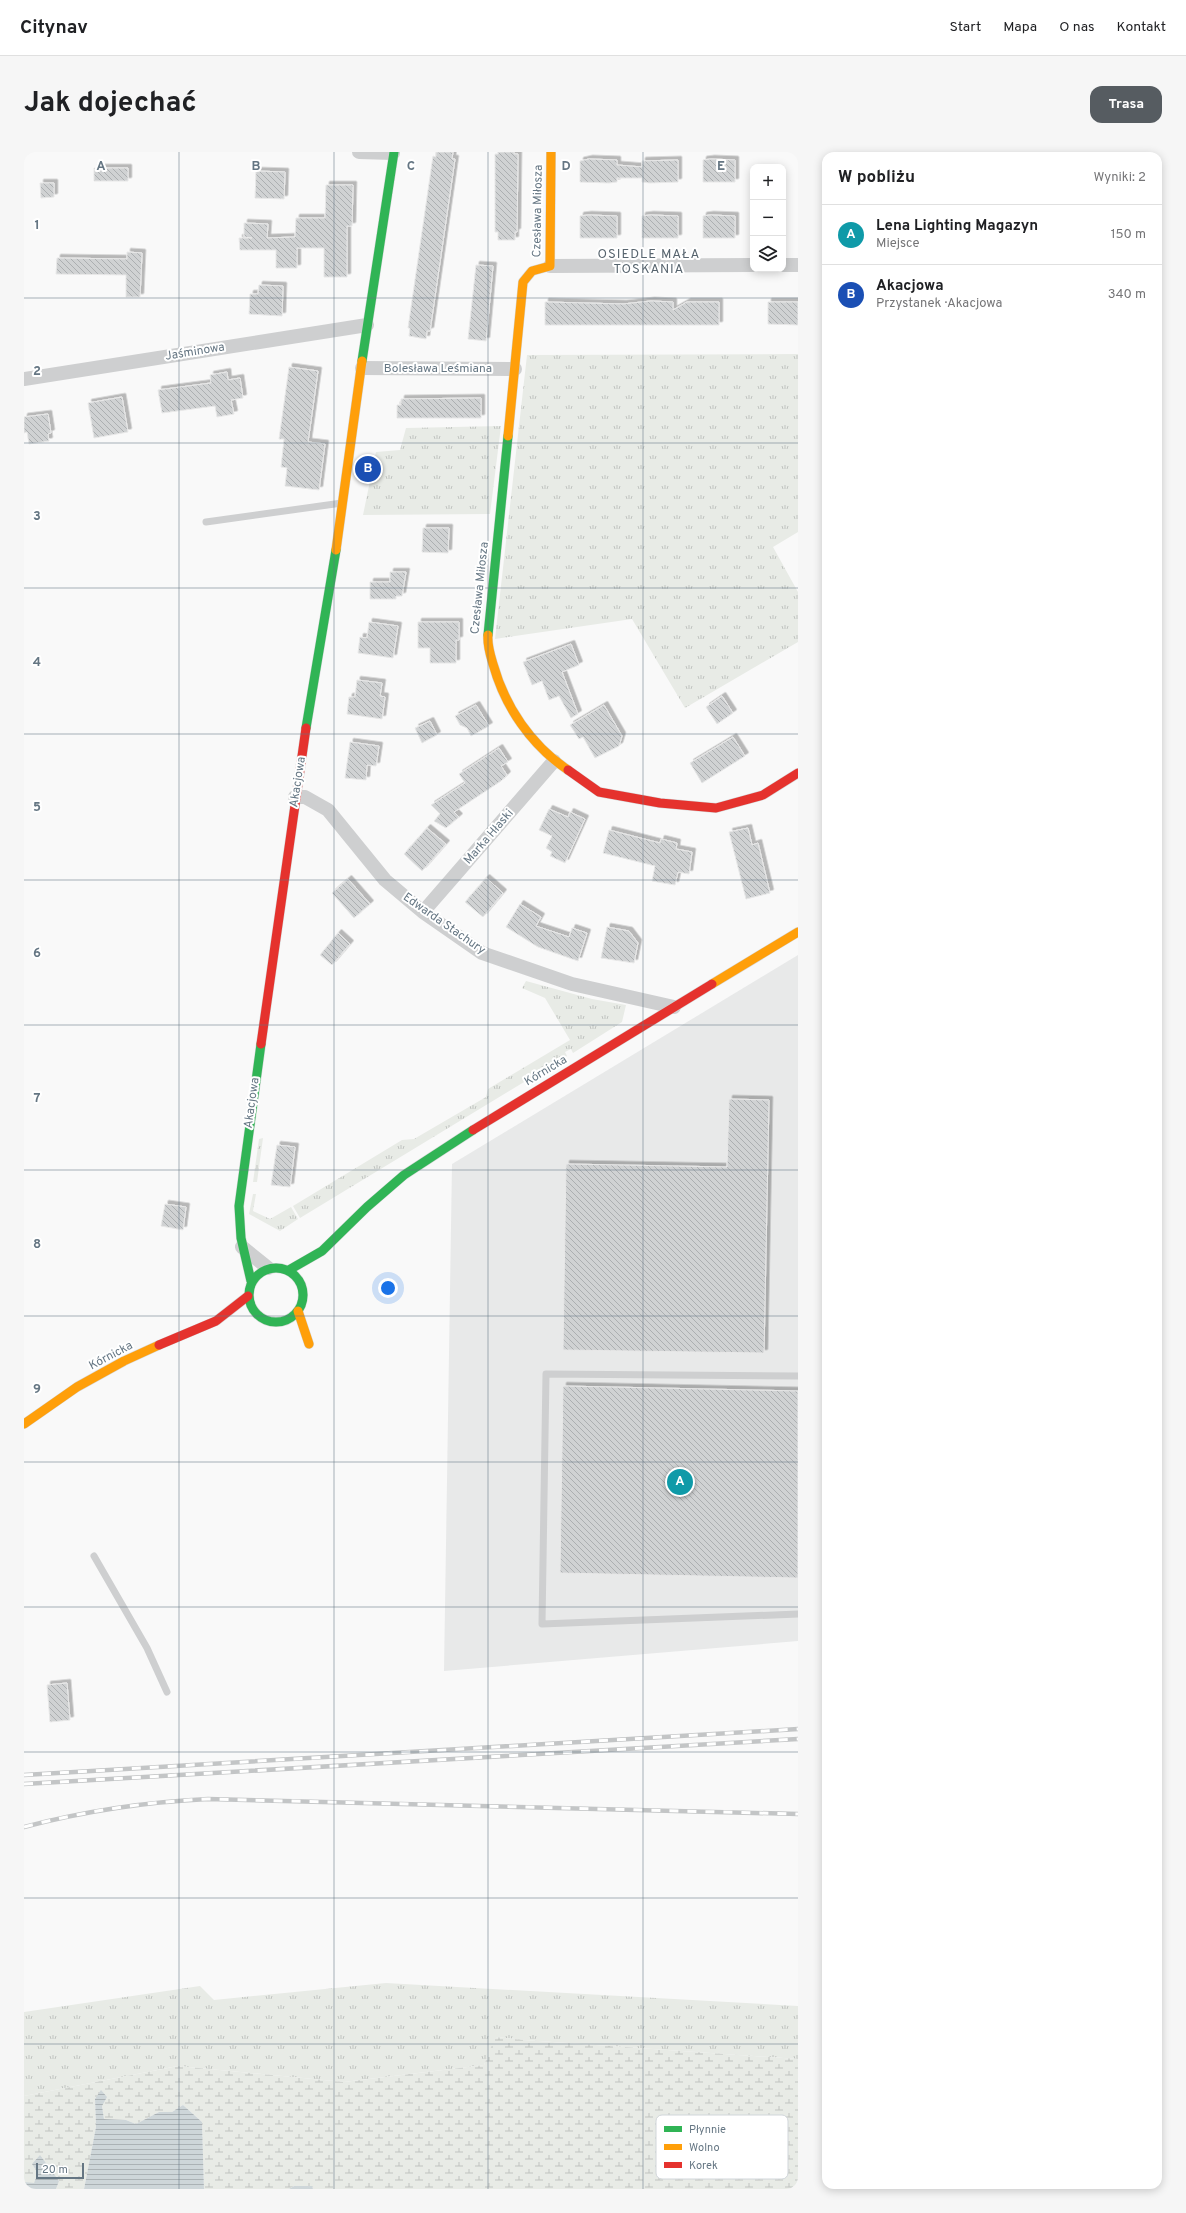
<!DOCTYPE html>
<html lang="pl">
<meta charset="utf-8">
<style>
:root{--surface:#fff;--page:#f6f6f6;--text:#202124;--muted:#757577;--line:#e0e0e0;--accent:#565c61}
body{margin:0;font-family:Overpass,sans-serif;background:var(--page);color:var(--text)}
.controls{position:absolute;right:12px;top:12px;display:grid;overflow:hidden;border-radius:8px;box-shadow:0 2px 10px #0003}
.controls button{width:36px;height:36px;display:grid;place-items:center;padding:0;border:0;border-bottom:1px solid var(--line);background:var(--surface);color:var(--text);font:20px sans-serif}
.scale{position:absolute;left:12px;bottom:10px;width:48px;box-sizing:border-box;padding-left:4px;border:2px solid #657683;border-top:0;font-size:11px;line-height:14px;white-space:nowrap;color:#657683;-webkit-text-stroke:3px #fff;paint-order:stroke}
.you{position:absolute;left:364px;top:1136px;width:14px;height:14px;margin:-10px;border:3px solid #fff;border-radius:50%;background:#1a73e8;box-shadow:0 0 0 6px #1a73e833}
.badge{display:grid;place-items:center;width:26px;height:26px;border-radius:50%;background:var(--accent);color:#fff;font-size:13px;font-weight:700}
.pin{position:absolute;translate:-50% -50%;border:2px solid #fff;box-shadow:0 1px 4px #0006}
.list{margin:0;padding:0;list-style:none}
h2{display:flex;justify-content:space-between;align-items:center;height:52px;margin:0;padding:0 16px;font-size:17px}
h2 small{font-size:13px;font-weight:400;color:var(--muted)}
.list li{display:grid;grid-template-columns:26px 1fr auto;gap:12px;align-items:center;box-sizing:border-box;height:60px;padding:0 16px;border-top:1px solid var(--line)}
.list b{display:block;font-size:15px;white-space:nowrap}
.list p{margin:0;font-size:13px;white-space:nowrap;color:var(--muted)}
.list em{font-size:13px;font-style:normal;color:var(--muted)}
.icon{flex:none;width:22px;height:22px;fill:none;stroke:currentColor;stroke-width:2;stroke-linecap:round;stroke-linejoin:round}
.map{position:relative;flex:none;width:774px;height:2037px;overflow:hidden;border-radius:12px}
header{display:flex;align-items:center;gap:24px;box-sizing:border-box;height:56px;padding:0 20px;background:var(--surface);border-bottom:1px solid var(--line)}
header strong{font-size:19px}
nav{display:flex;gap:22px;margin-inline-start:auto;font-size:14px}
.intro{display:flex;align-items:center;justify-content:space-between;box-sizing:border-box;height:96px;padding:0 24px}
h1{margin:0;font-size:28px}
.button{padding:10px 18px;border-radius:12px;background:var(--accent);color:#fff;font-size:14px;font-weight:700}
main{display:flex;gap:24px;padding:0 24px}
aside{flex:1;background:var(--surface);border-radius:12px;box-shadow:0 2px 10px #0003}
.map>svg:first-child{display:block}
.built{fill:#e8e9e9}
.grass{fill:url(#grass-tufts)}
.wetland{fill:url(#wetland-marsh)}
.water{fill:url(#water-rules)}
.building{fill:url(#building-back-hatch);stroke:#e8e8e8;filter:url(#shadow)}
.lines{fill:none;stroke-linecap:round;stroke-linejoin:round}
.fast-casing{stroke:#d5d6d7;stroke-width:10}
.slow-casing{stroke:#d5d6d7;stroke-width:10}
.jam-casing{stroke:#d5d6d7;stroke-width:10}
.lane{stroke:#cecfd0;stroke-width:7}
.street{stroke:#cecfd0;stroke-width:14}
.fast{stroke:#30b455;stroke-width:9}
.slow{stroke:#ff9f0a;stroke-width:9}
.jam{stroke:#e5322d;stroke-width:9}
.rail-casing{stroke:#c3c5c6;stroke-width:4.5}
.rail{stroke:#fff;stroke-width:3;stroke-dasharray:9;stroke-linecap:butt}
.grid{fill:none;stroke:#657683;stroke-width:1;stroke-opacity:0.55}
.labels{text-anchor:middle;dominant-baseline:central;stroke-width:4;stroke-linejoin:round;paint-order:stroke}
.street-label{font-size:12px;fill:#657683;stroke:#fff}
.neighbourhood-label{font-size:13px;letter-spacing:1px;fill:#57646e;stroke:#fff}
.key{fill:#fff;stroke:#d1d6da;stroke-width:1}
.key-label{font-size:11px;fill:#657683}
.grid-label{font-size:13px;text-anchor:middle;font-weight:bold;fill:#657683;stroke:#fff;stroke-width:4;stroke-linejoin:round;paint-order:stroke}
</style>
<header>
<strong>Citynav</strong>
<nav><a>Start</a><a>Mapa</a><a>O nas</a><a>Kontakt</a></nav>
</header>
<div class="intro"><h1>Jak dojechać</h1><a class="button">Trasa</a></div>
<main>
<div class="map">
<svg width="774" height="2037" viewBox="0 0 774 2037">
<defs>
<pattern id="grass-tufts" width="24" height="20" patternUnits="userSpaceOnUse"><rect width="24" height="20" fill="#e8ebe6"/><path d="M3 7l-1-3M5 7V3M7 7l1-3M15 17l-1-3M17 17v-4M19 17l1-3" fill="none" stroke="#c0c3c0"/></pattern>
<pattern id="wetland-marsh" width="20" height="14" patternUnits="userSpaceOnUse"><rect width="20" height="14" fill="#e8ebe6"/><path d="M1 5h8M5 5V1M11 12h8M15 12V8" fill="none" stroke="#c0c3c0"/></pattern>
<pattern id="water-rules" width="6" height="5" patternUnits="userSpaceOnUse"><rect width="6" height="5" fill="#ced6d9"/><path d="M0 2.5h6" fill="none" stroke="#abb2b5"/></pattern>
<pattern id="building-back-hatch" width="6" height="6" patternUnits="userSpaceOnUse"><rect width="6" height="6" fill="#d0d2d3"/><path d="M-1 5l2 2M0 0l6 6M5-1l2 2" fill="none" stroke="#acafb1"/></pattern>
<filter id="shadow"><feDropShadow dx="3.5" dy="-3.5" stdDeviation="0" flood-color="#0004"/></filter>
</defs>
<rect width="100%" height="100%" fill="#f9f9f9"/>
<!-- built -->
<path class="built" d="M774 803V1489L420 1519 428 1012Z"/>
<!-- grass -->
<path class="grass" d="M774 202V380L749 395 774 440V490L661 556 608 467 471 487 503 203Z
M477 274 466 362 339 363 352 300 376 298 382 276Z
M502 829 568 847 602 853 598 870 549 901 547 897 541 900 543 904 276 1066 269 1054 378 988 390 987 462 945 464 937 546 888 521 846 498 836Z
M239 986 233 1030H229L235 987Z
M229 1042H232L229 1059 246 1067 267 1055 274 1067 256 1079 225 1062Z
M362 1831 774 1854V1907L500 1888 472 1885 460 1913 320 1930 154 1914 0 1944V1860L176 1834 190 1848Z"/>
<!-- wetland -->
<path class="wetland" d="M471 1885 500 1888 774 1907V2037H289L288 2034H270L265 2037H180L178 1970 159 1953 148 1960H135L112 1972 102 1968 80 1967 78 1954 71 1947 72 1975 60 2037H32L35 2028 14 2021 10 2032 0 2030V1944L154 1914 320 1930 460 1913Z"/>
<!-- water -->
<path class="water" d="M77 1938 83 1945 78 1954 80 1967 102 1968 112 1972 135 1960H148L159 1953 178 1970 180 2037H60L72 1975 71 1947Z
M16 2003 35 2029 32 2037H0V2030L10 2031 14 2021 8 2012Z
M270 2034H288L289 2037H265Z"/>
<!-- building -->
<path class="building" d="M412 0H429L428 7H431L406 179H403L402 187 385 184 386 176H384L409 4 412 5Z
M474 0H490V2H494L493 80H491V88H474V80H471V2H474Z
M565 7 593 8V13L618 15V9L654 8V30L626 31 618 30V26H593V30L585 31 556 30V9Z
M687 7 711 8V30H679V8Z
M70 16H104V29H70Z
M232 19 261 20 260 47 231 46Z
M16 31H30V45L17 46Z
M302 33H329L328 74H323V125H300V96H273V116H252V98H216L215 86H228L220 85V71L244 72 243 86 271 85 272 66H301Z
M564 63 593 64V86H556V64Z
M626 63 654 64V86H618V64Z
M686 63 711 64V86H679V64Z
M103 100 118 101 116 145H102V123L32 122 33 106 103 107Z
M452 113 469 114 462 189 444 187Z
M235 133 259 134 258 164 225 162 226 142H234Z
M627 149 649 150V158L663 150H695V173H521V150L599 152Z
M744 150H774V173L744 172Z
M265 215 294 219 284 290 301 292 295 338 261 334 263 316 257 315 260 287H255Z
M203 220 204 228 216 226 219 246 207 248 210 262 193 265 191 254 138 261 134 238 187 231 186 223Z
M98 245 104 280 70 286 64 251Z
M457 246V266H373V253H377V247Z
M24 262 27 281 24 282 25 289 5 292 3 280 0 281V265Z
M399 376H425L424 401 398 400Z
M366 420H382L378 444H372V447H346V430H366Z
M345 470 374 474 369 506 334 501 336 485 343 486Z
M394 470H435V488H432V511H406V496H394Z
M547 492 555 513 538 520 554 562 547 566 535 544 525 548 518 529 508 533 499 510Z
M333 528 358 531 356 544 361 545 358 567 323 562 325 545H331Z
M698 544 709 561 693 572 682 555Z
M452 553 465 574 447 584 443 576 436 573 431 564Z
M580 553 598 584 595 594 571 606 559 585 555 587 546 573Z
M406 569 413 583 398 591 391 576Z
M709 585 721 604 678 631 666 611Z
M326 590 355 594 352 614 343 613 342 628 321 626Z
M475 596 484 610 477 614 483 623 477 629 430 660 435 665 422 676 410 669 416 662 407 653 441 631 435 622Z
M525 657 544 665 546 660 561 667 541 711 526 704 528 700 522 696 528 684 515 678Z
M403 676 422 692 398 719 380 702Z
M724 676 728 693 734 691 746 741 722 747 705 680Z
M585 678 636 691 637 687 653 691 652 697 668 700 665 722 654 720 651 733 628 729 631 714 579 701Z
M462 726 479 741 459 765 441 750Z
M324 727 346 752 330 766 308 741Z
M496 752 517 765 512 774 545 785 548 776 563 781 554 809 514 795 482 775Z
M583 775 605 779 614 791 610 811 577 806Z
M314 781 326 792 308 813 296 803Z
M705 947 745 948 740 1201 539 1198 542 1012 703 1015Z
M253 993 271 995 266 1035 247 1033Z
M141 1052 162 1055 159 1078 137 1074Z
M539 1234 774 1239V1426L536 1421Z
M43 1531 46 1568 26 1570 23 1533Z"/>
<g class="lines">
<defs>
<path id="fast" d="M338 209 370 0
M464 483 484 284
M282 576 312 398
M225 1143a27 27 0 1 1 54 0a27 27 0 1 1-54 0Z
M265 1118 298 1099 343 1055 380 1023 449 978
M227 1129 217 1086 215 1054 237 892"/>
<path id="slow" d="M484 284 499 130 508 119 526 114 527 0
M312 398 338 209
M464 483C463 493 466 502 469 512 481 555 507 593 544 618
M688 832 774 780
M274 1159 285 1192
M0 1272 53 1235 100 1209 135 1193"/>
<path id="jam" d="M544 618 575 640 636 651 692 656 739 643 774 621
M237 892 282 576
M449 978 688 832
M135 1193 192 1169 224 1144"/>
</defs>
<!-- fast casing -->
<use href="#fast" class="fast-casing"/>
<!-- slow casing -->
<use href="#slow" class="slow-casing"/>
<!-- jam casing -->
<use href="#jam" class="jam-casing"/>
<!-- lane -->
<path class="lane" d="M182 370 318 351
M774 1224 522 1222 518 1472 774 1462
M70 1404 123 1496 143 1540"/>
<!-- street -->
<path class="street" d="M335 0 369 1
M759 113H774
M526 114 729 113
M338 216 491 217
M0 227 343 173
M271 645H281L304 658 361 728 399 760 458 801 548 832 650 855
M399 760 530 609
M218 1095 244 1116"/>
<!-- fast -->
<use href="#fast" class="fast"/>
<!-- slow -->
<use href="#slow" class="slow"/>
<!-- jam -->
<use href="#jam" class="jam"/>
<defs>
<path id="rail" d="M0 1623 774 1577
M0 1632 774 1587
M0 1675C61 1659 121 1650 184 1647L774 1662"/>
</defs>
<!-- rail casing -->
<use href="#rail" class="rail-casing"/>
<!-- rail -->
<use href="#rail" class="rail"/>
</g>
<!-- grid -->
<path class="grid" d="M155 0V2037M310 0V2037M464 0V2037M619 0V2037M0 146H774M0 291H774M0 436H774M0 582H774M0 728H774M0 873H774M0 1018H774M0 1164H774M0 1310H774M0 1455H774M0 1600H774M0 1746H774M0 1892H774"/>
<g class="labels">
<!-- street labels -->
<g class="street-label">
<text transform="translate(514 59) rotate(-89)">Czesława Miłosza</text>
<text transform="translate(171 200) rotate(-9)">Jaśminowa</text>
<text x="414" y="217">Bolesława Leśmiana</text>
<text transform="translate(456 436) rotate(-84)">Czesława Miłosza</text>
<text transform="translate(274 630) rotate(-81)">Akacjowa</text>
<text transform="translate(465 685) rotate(-49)">Marka Hłaski</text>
<text transform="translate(420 772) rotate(35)">Edwarda Stachury</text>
<text transform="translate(522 919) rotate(-31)">Kórnicka</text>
<text transform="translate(228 951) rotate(-82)">Akacjowa</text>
<text transform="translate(87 1204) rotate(-28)">Kórnicka</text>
</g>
<!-- neighbourhood labels -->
<g class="neighbourhood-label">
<text x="625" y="103">OSIEDLE MAŁA<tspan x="625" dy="15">TOSKANIA</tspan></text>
</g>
</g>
<!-- legend -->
<rect x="632" y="1963" width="132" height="64" rx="6" class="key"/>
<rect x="640" y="1974" width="18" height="6" fill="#30b455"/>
<rect x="640" y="1992" width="18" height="6" fill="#ff9f0a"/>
<rect x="640" y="2010" width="18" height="6" fill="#e5322d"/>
<g class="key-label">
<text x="665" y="1981">Płynnie</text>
<text x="665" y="1999">Wolno</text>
<text x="665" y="2017">Korek</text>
</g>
<g class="grid-label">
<text x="77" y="18">A</text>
<text x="232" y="18">B</text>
<text x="387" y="18">C</text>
<text x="542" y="18">D</text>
<text x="697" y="18">E</text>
<text x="13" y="77">1</text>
<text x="13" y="223">2</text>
<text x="13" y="368">3</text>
<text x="13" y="514">4</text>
<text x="13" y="659">5</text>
<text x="13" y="805">6</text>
<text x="13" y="950">7</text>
<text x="13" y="1096">8</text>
<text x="13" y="1241">9</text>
</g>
</svg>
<div class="controls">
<button>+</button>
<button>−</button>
<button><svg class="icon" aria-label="layers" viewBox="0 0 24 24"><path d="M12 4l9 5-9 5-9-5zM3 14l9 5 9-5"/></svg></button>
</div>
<div class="scale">20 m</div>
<div class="you"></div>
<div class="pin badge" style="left:656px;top:1330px;background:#0f9aa8">A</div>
<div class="pin badge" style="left:344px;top:317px;background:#1a4fb4">B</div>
</div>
<aside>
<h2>W pobliżu<small>Wyniki: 2</small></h2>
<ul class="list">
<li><span class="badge" style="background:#0f9aa8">A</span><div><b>Lena Lighting Magazyn</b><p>Miejsce</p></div><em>150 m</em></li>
<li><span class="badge" style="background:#1a4fb4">B</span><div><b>Akacjowa</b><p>Przystanek · Akacjowa</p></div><em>340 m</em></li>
</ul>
</aside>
</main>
